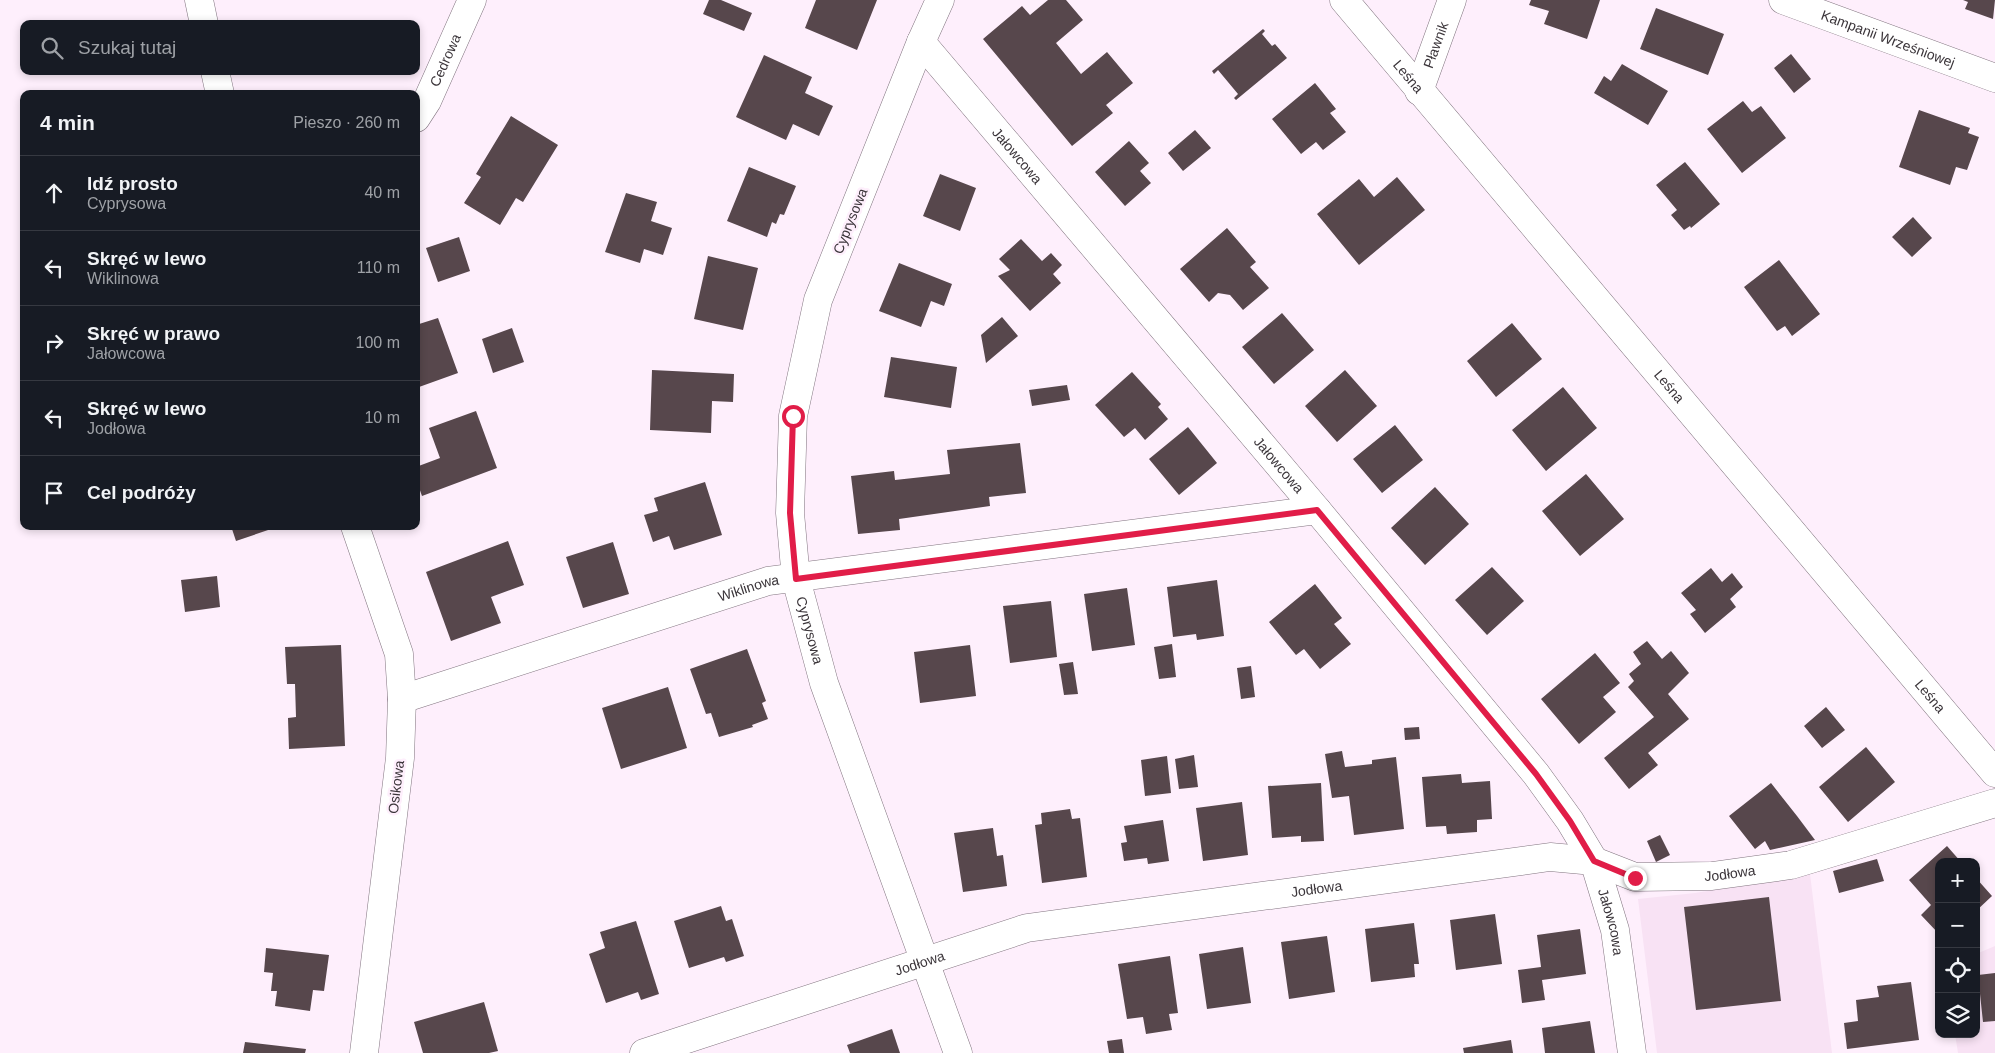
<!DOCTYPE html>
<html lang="pl">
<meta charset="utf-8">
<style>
:root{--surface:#171b24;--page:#20242c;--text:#f1f3f6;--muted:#9ea1a6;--line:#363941}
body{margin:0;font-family:Helvetica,sans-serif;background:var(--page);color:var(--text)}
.controls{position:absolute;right:15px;bottom:15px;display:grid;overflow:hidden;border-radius:10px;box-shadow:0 2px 8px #0003}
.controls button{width:45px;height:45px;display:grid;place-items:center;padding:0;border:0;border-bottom:1px solid var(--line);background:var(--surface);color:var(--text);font:25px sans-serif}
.stop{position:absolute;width:15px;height:15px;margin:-11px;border:4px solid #e11d48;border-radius:50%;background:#fff}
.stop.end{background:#e11d48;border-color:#fff;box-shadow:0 1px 5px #0008}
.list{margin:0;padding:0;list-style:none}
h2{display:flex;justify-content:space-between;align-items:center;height:65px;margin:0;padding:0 20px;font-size:21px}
h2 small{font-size:16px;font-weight:400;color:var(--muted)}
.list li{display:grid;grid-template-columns:32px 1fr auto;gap:15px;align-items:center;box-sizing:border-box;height:75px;padding:0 20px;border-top:1px solid var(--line)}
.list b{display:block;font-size:19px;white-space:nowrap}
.list p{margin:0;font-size:16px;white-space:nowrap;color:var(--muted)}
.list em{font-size:16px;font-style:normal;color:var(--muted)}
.icon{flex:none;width:28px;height:28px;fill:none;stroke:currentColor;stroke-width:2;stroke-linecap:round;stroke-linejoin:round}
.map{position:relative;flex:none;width:1995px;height:1053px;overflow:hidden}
.search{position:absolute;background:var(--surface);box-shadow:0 2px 8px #0003;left:20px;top:20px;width:400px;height:55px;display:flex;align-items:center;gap:12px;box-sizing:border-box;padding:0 18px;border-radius:10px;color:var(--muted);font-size:19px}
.panel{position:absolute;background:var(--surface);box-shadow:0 2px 8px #0003;left:20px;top:90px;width:400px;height:440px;border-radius:10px}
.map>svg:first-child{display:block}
.built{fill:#f8e2f4}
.building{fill:#57474c}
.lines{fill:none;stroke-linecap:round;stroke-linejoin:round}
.minor-casing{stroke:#81747f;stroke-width:29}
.minor{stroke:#fff;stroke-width:28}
.route{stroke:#e11d48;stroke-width:6}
.labels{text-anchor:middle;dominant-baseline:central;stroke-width:5;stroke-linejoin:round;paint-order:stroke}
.street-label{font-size:14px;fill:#3b353a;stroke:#feeffc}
</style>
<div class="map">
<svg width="1995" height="1053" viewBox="0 0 1995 1053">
<rect width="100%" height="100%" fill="#feeffc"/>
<!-- built -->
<path class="built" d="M1810 874 1832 1053H1657L1638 899 1695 893Z
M1995 946V1053H1958L1955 1034H1976V954Z"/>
<!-- building -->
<path class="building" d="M709 0H721L752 13 744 31 703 14Z
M816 0H877L857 50 805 28Z
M1048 0H1066L1083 20 1056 43 1081 74 1107 52 1133 83 1106 105 1113 113 1072 146 983 39 1022 6 1030 15Z
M1531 0H1600L1587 39 1544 24 1549 11 1529 5Z
M1963 0H1995L1993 19 1965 9 1968 2Z
M1656 8 1724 34 1708 75 1640 49Z
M1263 29 1265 31 1262 34 1272 46 1275 44 1287 58 1236 100 1234 98 1238 94 1218 70 1214 74 1212 71Z
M1791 54 1811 79 1794 93 1774 68Z
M764 55 812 77 805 93 833 106 819 136 793 124 786 140 736 117Z
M1622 64 1668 91 1648 125 1594 93 1604 76 1611 81Z
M1315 83 1336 109 1330 113 1346 132 1323 150 1316 142 1301 154 1272 119Z
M1743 101 1752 112 1761 106 1786 138 1742 173 1707 129Z
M1919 110 1970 128 1968 133 1979 137 1967 170 1956 167 1950 185 1899 167Z
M511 116 558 145 523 202 516 198 500 225 464 203 481 177 476 174Z
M1195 130 1211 148 1183 171 1168 153Z
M1129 141 1149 163 1140 171 1151 183 1125 206 1095 172Z
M1685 162 1720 204 1691 228 1690 226 1684 230 1671 215 1677 210 1656 185Z
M749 167 796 186 784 215 780 214 776 224 772 222 767 237 727 221Z
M940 174 976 188 960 231 923 216Z
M1397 177 1425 210 1359 265 1317 214 1359 179 1374 197Z
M626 193 657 202 651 221 672 228 663 255 644 249 640 263 605 252Z
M1913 217 1932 238 1912 257 1892 237Z
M1227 228 1256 262 1250 267 1269 288 1243 310 1230 295 1218 293 1209 302 1180 269Z
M459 237 470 271 438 282 426 248Z
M1021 239 1042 261 1051 253 1062 265 1053 274 1061 283 1030 311 998 276 1010 270 999 259Z
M708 256 758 268 743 330 694 319Z
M1779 260 1820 314 1792 336 1785 326 1777 331 1744 287Z
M899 263 952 284 944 306 931 301 921 327 879 311Z
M1282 313 1314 350 1274 384 1242 347Z
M1002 317 1018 336 986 363 981 335Z
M438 318 458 373 419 387 416 378V325Z
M1512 323 1542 359 1496 397 1467 361Z
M512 328 524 362 493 373 482 339Z
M891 357 957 367 951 408 884 397Z
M652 370 734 374 733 402 712 401 711 433 650 430Z
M1345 370 1377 406 1337 442 1305 406Z
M1132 372 1161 404 1158 407 1168 419 1145 440 1135 428 1124 437 1095 405Z
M1067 385 1070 400 1032 406 1029 390Z
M1563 387 1597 428 1546 471 1512 430Z
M476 411 497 468 422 496 416 479V467L440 458 429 428Z
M1395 425 1423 460 1382 493 1353 459Z
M1188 427 1217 463 1179 495 1149 459Z
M1020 443 1026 493 989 497 990 506 899 519 900 530 858 534 851 476 894 471 895 480 950 474 947 450Z
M1586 474 1624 519 1580 556 1542 511Z
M705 482 722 535 674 550 669 536 653 542 644 515 658 511 654 498Z
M1435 487 1469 524 1425 565 1391 528Z
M231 526H277V527L236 541Z
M508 541 524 585 491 597 501 623 451 641 426 572Z
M613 542 629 594 583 608 566 557Z
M1492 567 1524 601 1487 635 1455 600Z
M1711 568 1722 582 1732 573 1743 587 1730 599 1736 607 1705 633 1690 614 1696 610 1681 593Z
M217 576 220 607 185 612 181 580Z
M1217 580 1224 636 1197 640 1196 634 1173 637 1167 587Z
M1315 584 1342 618 1334 624 1351 644 1320 669 1304 649 1296 655 1269 622Z
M1127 588 1135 645 1092 651 1084 594Z
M1051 601 1057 657 1010 663 1003 606Z
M1647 641 1662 659 1671 651 1689 673 1668 694 1689 719 1648 753 1658 765 1629 789 1604 758 1654 717 1628 687 1634 681 1629 674 1641 664 1633 652Z
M1172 644 1176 677 1159 679 1154 647Z
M341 645 345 746 289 749 288 718 296 717 295 684H287L285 647Z
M970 645 976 696 920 703 914 652Z
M747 649 766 701 762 703 768 719 752 725 753 727 719 737 711 713 706 714 690 669Z
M1595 653 1620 683 1603 697 1616 712 1579 744 1541 699Z
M1073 662 1078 694 1064 695 1059 664Z
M1251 666 1255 697 1241 699 1237 668Z
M668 687 687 748 621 769 602 708Z
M1826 707 1845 730 1822 748 1804 726Z
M1419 727 1420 739 1405 740 1404 728Z
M1866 747 1895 782 1848 822 1819 787Z
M1342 751 1345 767 1372 764V760L1396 757 1404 829 1354 835 1349 796 1332 798 1325 754Z
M1194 755 1198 787 1179 789 1175 759Z
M1167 756 1171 793 1145 796 1141 760Z
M1461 774 1462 783 1490 781 1492 819 1477 820V832L1447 834 1446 826 1426 827 1422 777Z
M1321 783 1324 841 1301 842V836L1272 838 1268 786Z
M1771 783 1797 816 1815 840 1770 850 1765 841 1755 849 1729 816Z
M1242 802 1248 855 1203 861 1196 808Z
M1070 809 1072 819 1080 818 1087 877 1042 883 1035 825 1042 824 1041 813Z
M1163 820 1169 861 1148 864 1147 858 1124 861 1121 843 1127 842 1124 826Z
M993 828 997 856 1003 855 1007 886 963 892 954 833Z
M1660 835 1670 855 1656 862 1647 841Z
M1947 846 1961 862H1939V934L1921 915 1931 905 1909 880Z
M1877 859 1884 881 1839 893 1833 871Z
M1976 878 1992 896 1976 911Z
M1769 897 1781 1001 1696 1010 1684 907Z
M721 906 726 921 732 919 744 956 726 962 724 957 689 968 674 921Z
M1495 914 1502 964 1456 970 1450 920Z
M636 921 659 994 641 1000 638 992 606 1003 589 954 605 948 600 932Z
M1414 923 1419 964H1414L1415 977 1371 982 1365 929Z
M1580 929 1586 974 1542 980 1545 1000 1522 1003 1518 970 1541 967 1537 935Z
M1327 936 1335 992 1289 999 1281 942Z
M1243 947 1251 1003 1207 1009 1199 954Z
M266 948 329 955 324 991 313 990 310 1011 275 1006 277 991H271L273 973 264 972Z
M1170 956 1178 1013 1169 1014 1172 1030 1146 1034 1143 1017 1127 1019 1118 964Z
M1995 973V1021L1983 1022 1978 975Z
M1911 982 1919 1040 1847 1049 1844 1023 1858 1021 1856 1000 1879 997 1877 986Z
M484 1002 498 1051 489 1053H423L414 1022Z
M1590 1021 1595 1053H1545L1542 1028Z
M892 1029 900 1053H850L847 1045Z
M1122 1039 1124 1053H1109L1107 1041Z
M1511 1040 1513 1053H1464L1463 1048Z
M245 1042 306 1049 305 1053H243Z"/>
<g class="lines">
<defs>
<g id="minor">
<path d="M199 0 204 24"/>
<path id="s1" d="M940 0 921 42 818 300 793 416 790 513 796 579 824 683 958 1053"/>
<path id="s2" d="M1344 0 1995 773"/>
<path id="s3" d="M1783 0 1995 78"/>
<path id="s4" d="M921 42 1317 510 1536 774 1570 821 1594 861 1615 930 1632 1053"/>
<path d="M215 71 220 94"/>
<path id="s5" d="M1419 91 1452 0"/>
<path id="s6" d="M416 118 427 101 472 0"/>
<path d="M355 526 399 654 402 699 400 758 364 1053"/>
<path id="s7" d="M402 699 768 581 1317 510"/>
<path id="s8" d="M644 1053 1027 928 1550 857 1594 861 1635 877 1712 876 1791 865 1995 803"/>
</g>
</defs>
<!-- minor casing -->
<use href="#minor" class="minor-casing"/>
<!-- minor -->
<use href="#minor" class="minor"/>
</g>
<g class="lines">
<!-- route -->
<path class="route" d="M793 416 790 513 796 579 1317 510 1536 774 1570 821 1594 861 1635 878"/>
</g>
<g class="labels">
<!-- street labels -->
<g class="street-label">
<text stroke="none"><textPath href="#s3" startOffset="112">Kampanii Wrześniowej</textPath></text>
<text stroke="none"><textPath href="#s5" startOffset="49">Pławnik</textPath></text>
<text stroke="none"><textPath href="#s6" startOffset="65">Cedrowa</textPath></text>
<text stroke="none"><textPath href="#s2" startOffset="100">Leśna</textPath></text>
<text stroke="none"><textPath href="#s4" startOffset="149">Jałowcowa</textPath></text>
<text transform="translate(850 221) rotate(-68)">Cyprysowa</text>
<text stroke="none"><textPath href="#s2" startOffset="505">Leśna</textPath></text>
<text stroke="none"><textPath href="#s4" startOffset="554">Jałowcowa</textPath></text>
<text stroke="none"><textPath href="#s7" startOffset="364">Wiklinowa</textPath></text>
<text stroke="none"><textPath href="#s1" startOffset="659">Cyprysowa</textPath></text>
<text stroke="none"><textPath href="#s2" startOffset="910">Leśna</textPath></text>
<text transform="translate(396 787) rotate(-83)">Osikowa</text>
<text stroke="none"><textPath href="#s8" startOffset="1114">Jodłowa</textPath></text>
<text stroke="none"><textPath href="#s8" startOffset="695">Jodłowa</textPath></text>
<text stroke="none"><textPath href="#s4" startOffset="1124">Jałowcowa</textPath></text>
<text stroke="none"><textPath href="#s8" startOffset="290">Jodłowa</textPath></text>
</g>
</g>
</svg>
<div class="controls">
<button>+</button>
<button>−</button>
<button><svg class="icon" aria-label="locate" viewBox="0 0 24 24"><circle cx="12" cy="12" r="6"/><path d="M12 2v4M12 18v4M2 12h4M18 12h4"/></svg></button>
<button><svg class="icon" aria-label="layers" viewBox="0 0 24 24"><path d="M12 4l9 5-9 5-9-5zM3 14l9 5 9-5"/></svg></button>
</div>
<div class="stop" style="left:793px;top:416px"></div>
<div class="stop end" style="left:1635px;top:878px"></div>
<div class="search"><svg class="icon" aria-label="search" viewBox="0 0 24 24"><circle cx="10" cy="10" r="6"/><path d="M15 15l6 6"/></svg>Szukaj tutaj</div>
<section class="panel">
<h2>4 min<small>Pieszo · 260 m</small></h2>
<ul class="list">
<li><svg class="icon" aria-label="ahead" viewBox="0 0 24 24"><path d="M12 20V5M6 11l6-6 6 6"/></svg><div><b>Idź prosto</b><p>Cyprysowa</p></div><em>40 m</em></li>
<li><svg class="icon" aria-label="left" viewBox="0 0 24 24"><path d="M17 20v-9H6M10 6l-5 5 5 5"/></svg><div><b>Skręć w lewo</b><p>Wiklinowa</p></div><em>110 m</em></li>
<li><svg class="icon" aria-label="right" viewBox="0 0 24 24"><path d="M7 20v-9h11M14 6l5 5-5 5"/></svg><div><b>Skręć w prawo</b><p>Jałowcowa</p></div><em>100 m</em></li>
<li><svg class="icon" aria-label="left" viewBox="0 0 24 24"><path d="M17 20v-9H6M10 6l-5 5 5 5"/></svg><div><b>Skręć w lewo</b><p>Jodłowa</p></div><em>10 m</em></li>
<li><svg class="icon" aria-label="arrive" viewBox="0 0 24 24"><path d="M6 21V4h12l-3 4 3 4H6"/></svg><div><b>Cel podróży</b></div></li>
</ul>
</section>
</div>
